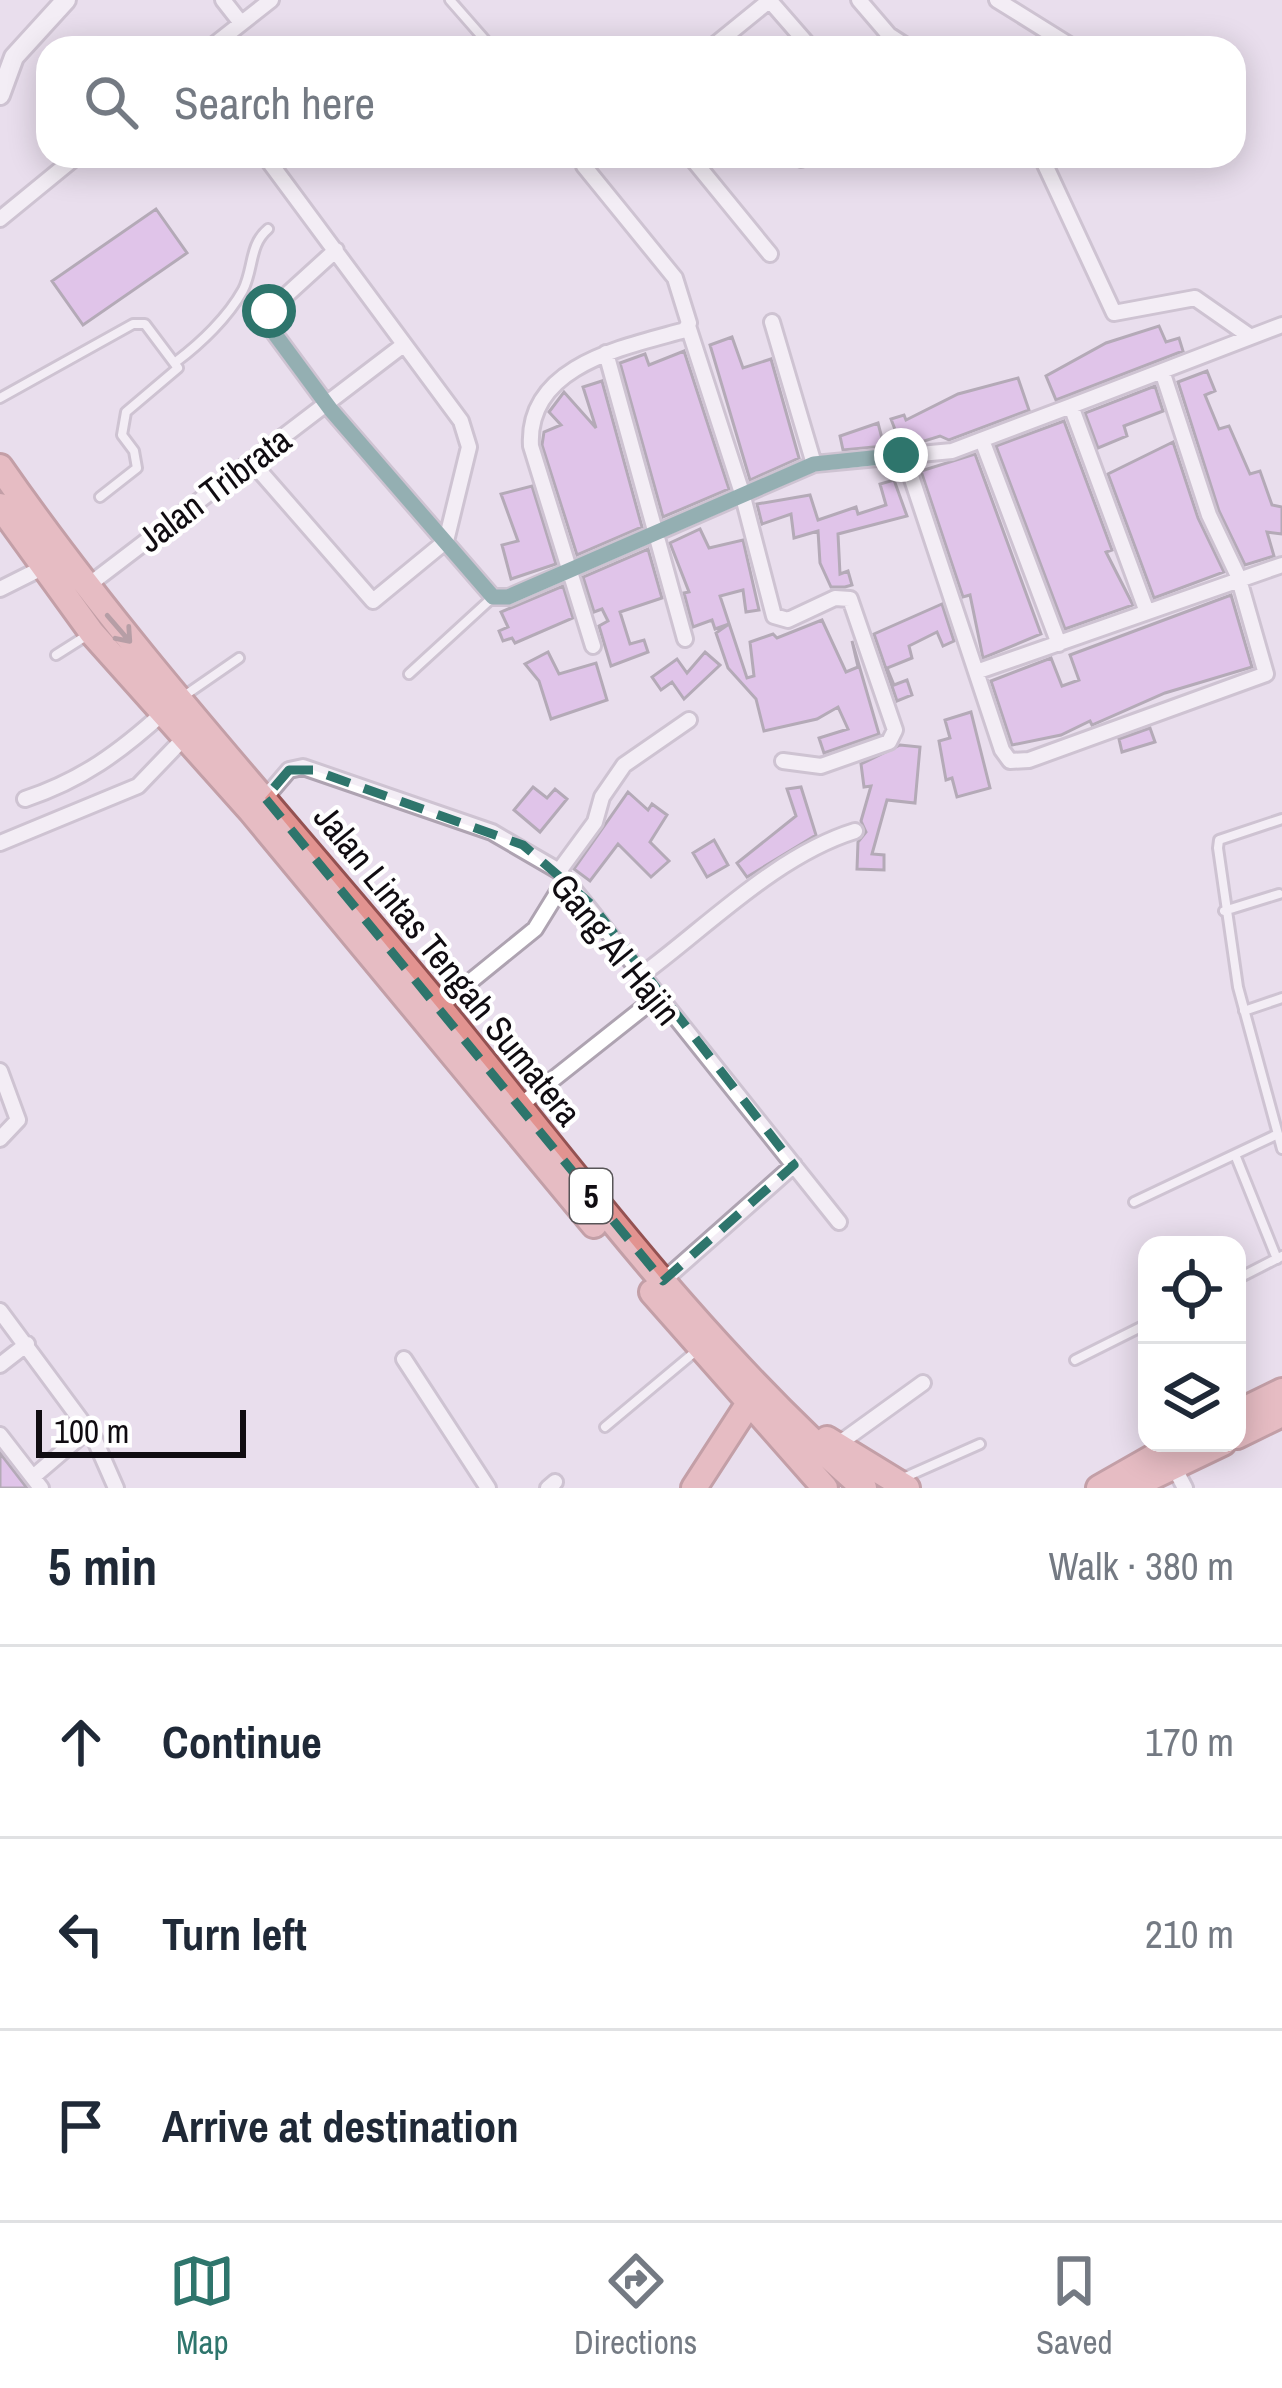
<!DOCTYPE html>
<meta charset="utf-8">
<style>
:root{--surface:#fff;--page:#f6f6f7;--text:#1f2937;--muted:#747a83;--line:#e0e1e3;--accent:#2e756c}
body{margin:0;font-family:"Archivo Narrow",sans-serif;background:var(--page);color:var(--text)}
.controls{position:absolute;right:36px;bottom:36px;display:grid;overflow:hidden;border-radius:24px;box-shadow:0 6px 30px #0003}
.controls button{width:108px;height:108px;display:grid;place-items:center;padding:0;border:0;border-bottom:3px solid var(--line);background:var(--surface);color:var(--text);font:60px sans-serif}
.scale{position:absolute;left:36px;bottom:30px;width:210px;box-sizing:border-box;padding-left:12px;border:6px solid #100c11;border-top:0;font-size:33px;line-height:42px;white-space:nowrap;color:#100c11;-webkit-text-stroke:9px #fff;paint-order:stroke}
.stop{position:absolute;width:36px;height:36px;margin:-27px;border:9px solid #2e756c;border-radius:50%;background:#fff}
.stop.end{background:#2e756c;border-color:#fff;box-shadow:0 3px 12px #0008}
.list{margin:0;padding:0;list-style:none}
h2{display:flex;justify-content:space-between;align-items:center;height:156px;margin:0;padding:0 48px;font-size:51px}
h2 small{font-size:39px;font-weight:400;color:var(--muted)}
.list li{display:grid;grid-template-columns:78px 1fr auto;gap:36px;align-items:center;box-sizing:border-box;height:192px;padding:0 48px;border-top:3px solid var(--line)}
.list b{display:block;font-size:45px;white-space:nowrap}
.list em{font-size:39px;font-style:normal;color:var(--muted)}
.icon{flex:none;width:66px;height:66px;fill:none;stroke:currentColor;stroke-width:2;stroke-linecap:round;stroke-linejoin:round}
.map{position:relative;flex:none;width:1282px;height:1488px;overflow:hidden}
.search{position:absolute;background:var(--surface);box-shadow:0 6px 30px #0003;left:36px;right:36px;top:36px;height:132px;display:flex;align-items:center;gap:30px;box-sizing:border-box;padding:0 42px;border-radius:36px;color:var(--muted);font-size:45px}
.sheet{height:732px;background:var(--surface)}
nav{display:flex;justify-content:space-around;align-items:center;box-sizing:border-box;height:168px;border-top:3px solid var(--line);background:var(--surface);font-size:33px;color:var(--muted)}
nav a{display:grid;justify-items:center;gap:6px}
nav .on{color:var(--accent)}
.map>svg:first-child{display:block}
.building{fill:#d5a5e4;stroke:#746a77;stroke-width:3}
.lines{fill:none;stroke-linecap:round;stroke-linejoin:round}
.service-casing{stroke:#aea3b1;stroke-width:14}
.minor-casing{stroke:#aea3b1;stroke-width:20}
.tertiary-casing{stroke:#aea3b1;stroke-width:24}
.trunk-casing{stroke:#945252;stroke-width:30}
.service{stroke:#fff;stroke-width:8}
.minor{stroke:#fff;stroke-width:14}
.tertiary{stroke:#fff;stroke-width:18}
.trunk{stroke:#e29390;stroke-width:24}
.oneway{stroke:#795050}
.route{stroke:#2e756c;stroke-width:15}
.marked{fill:none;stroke:#2e756c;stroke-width:9;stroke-dasharray:24 15;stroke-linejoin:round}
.labels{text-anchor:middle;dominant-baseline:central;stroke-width:9;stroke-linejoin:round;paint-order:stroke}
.shield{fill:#fff;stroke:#585558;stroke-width:3}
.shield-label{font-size:33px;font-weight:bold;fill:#100c11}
.street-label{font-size:36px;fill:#100c11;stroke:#fff}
</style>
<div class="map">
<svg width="1282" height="1488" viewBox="0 0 1282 1488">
<rect width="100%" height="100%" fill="#e9deed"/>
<!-- building -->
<path class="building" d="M156 209 187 253 83 325 52 281Z
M1159 326 1166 342 1179 338 1183 351 1056 400 1046 376 1106 343Z
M732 337 743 368 771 359 799 458 750 480 710 345Z
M684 351 729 489 663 517 620 363 645 354 649 365Z
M1207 371 1215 391 1205 395 1219 429 1229 426 1250 474 1260 471 1272 505 1282 507V534L1267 532 1274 556 1245 565 1219 511 1178 382Z
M1018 378 1029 410 949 440 940 436 918 443 915 436 899 440 891 419 904 415 906 420 958 394Z
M602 381 642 527 577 555 542 445 544 432 561 425 549 412 564 392 596 428 583 387Z
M1155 386 1163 411 1124 426 1127 436 1098 448 1085 413Z
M1064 421 1112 550 1106 552 1133 605 1065 629 996 446Z
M878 423 884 446 843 450 840 436Z
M1173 442 1198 518 1224 572 1154 598 1108 474Z
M975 454 1041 634 983 658 970 595 963 597 921 471Z
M894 480 907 516 838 534 840 574 848 571 852 585 845 587H831L820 563 818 531 794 538 791 514 762 524 757 504 810 495 818 520 856 507 858 514 886 505 880 484Z
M532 486 556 564 511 579 502 545 518 541 501 494Z
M700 529 709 548 743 540 759 610 746 612 743 590 720 596 747 678 754 676 750 642 773 634 777 638 822 620 846 672 858 667 852 641 879 734 824 753 819 738 848 729 838 707 817 719 764 731 756 699 728 668 716 633 729 624 715 629 712 620 693 627 684 593 689 592 670 543Z
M648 549 662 598 620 612 630 644 644 640 648 652 611 666 599 626 608 621 602 609 594 612 583 577Z
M563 586 573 618 515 643 512 638 503 641 499 631 508 627 501 612Z
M1231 595 1252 667 1165 693 1092 725 1090 721 1061 735 1012 745 991 681 1051 658 1062 686 1079 680 1070 655Z
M942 604 954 641 943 646 937 632 909 646 912 658 887 668 894 685 907 680 912 695 897 701 874 634Z
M548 652 559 674 596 663 607 700 551 719 539 681 525 664Z
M705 652 720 665 684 699 672 682 661 690 652 677 677 659 687 673Z
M971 712 990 788 957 797 952 778 946 780 939 741 950 738 945 720Z
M1150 728 1155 742 1122 752 1119 739Z
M900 745 920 747 915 803 887 800 872 854 884 855V870L857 869 858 842 866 832 861 821 871 786 864 787 861 764Z
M533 787 547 798 555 789 567 799 540 832 514 810Z
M801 787 816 835 747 877 737 863 796 816 787 789Z
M628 792 648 810 652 804 667 815 650 842 669 861 651 877 618 844 590 881 574 869Z
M714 840 728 865 707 877 693 853Z
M0 1453 27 1488H0Z"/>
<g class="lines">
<defs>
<path id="service" d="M450 0 492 48
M177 361C201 343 228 317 243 290 254 268 249 245 268 229
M0 398 133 324H145L178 368 126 412 122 435 134 451 137 468 100 497
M56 655 86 636
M409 674 492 598
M181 698 239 658
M1282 819 1219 840 1218 848 1238 987 1282 1149
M1224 911 1279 894
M1244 1011 1282 998
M1236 1157 1277 1259
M1134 1202 1278 1134
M1237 1279 1282 1256
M1075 1360 1147 1324
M605 1427 696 1351
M901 1479 980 1444"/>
<path id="minor" d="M223 0 241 23
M859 0 889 35 909 48
M997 0 1074 48
M770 1 811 48
M210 48 271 0
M711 48 770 0
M583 156 584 166 675 278 689 323 685 330C625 347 526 365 531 446L593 646
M690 156 770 254
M799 156 801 159
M1041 156 1114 313 1195 298 1248 335
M0 219 77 156
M336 250 269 311V326L331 410 493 597H509L814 464 952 451 1071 406 1147 612
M772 322 814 464
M688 326 742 493 774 616 788 620 835 598 850 599 895 730 889 742 821 766 783 761
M606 353 685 639
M1071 406 1282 325
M982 440 1059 644
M904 455 1002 750 1010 761 1029 760 1266 674 1238 576 1209 515 1163 374
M251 461 373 601 446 541 469 447 461 421 265 156
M86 587 402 346
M0 589 42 568
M979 671 1282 565
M265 798 289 770 303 767 492 832 559 871 839 1222
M25 799C82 780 120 752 164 712
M0 843 138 786 186 736
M559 871 595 822 602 797 624 765 689 720
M643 974C708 926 777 855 855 831
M439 1007 535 929 564 882
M0 1071 18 1120 0 1139
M517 1108 657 997
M663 1281 794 1165
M0 1311 94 1438 116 1488
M404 1359 488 1488
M0 1365 27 1344
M0 1435 41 1488
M837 1445 923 1383
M1174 1467 1185 1488
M33 1477 88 1430
M548 1488 555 1482"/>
<path id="tertiary" d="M0 95 14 57 66 0"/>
<path id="trunk" d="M0 467C132 657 290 825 437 1004 573 1170 701 1346 864 1488
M0 506 92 633 251 811 594 1225
M652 1292 825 1488
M1237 1413 1282 1391
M1237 1436 1282 1414
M827 1439 907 1488
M694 1488 749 1403
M1099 1488 1178 1443
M1129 1488 1223 1443"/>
</defs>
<!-- service casing -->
<use href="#service" class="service-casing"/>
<!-- minor casing -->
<use href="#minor" class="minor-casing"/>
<!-- tertiary casing -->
<use href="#tertiary" class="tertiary-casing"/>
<!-- trunk casing -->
<use href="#trunk" class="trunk-casing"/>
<!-- service -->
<use href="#service" class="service"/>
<!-- minor -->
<use href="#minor" class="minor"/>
<!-- tertiary -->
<use href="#tertiary" class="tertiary"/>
<!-- trunk -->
<use href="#trunk" class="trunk"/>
</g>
<!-- one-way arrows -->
<defs><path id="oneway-shaft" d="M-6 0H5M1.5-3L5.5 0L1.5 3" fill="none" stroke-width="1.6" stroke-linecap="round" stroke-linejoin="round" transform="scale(3)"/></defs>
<use class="oneway" href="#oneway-shaft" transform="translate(119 629) rotate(49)"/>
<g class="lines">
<!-- route -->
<path class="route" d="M269 311V326L331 410 493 597H508L814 464 901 455"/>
</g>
<!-- marked area -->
<path d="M0 0H1282V1488H0ZM289 770H313L523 845 591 904 794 1165 663 1281 265 798Z" fill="#e9deed" fill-opacity=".55" fill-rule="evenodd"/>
<path class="marked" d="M289 770H313L523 845 591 904 794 1165 663 1281 265 798Z"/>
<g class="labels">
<!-- shield labels -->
<rect class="shield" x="570" y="1169" width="42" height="54" rx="9"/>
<g class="shield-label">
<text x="591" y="1196">5</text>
</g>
<!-- street labels -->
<g class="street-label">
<text transform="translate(214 489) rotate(-37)">Jalan Tribrata</text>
<text transform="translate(616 949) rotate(51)">Gang Al Hajin</text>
<text transform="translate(448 965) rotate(51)">Jalan Lintas Tengah Sumatera</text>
</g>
</g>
</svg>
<div class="controls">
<button><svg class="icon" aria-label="locate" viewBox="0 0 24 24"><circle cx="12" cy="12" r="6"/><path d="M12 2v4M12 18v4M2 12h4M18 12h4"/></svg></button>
<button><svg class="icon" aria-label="layers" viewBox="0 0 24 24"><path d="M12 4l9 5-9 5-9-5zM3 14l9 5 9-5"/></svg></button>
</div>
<div class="scale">100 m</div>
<div class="stop" style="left:269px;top:311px"></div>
<div class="stop end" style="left:901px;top:455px"></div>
<div class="search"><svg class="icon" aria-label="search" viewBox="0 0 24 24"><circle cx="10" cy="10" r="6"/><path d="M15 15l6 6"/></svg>Search here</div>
</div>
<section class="sheet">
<h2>5 min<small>Walk · 380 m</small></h2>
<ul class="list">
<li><svg class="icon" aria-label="ahead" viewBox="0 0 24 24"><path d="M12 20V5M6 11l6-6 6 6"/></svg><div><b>Continue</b></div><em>170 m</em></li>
<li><svg class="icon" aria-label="left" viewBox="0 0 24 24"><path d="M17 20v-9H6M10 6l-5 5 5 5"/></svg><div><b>Turn left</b></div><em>210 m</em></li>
<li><svg class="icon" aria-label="arrive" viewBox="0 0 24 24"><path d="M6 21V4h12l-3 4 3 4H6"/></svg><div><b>Arrive at destination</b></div></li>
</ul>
</section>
<nav>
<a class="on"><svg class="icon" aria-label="map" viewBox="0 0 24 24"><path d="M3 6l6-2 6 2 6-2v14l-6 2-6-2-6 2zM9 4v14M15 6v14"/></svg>Map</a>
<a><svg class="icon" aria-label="directions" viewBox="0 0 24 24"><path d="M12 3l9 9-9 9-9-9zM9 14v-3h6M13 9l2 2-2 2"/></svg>Directions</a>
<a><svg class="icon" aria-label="saved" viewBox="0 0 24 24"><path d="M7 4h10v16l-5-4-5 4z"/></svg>Saved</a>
</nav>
